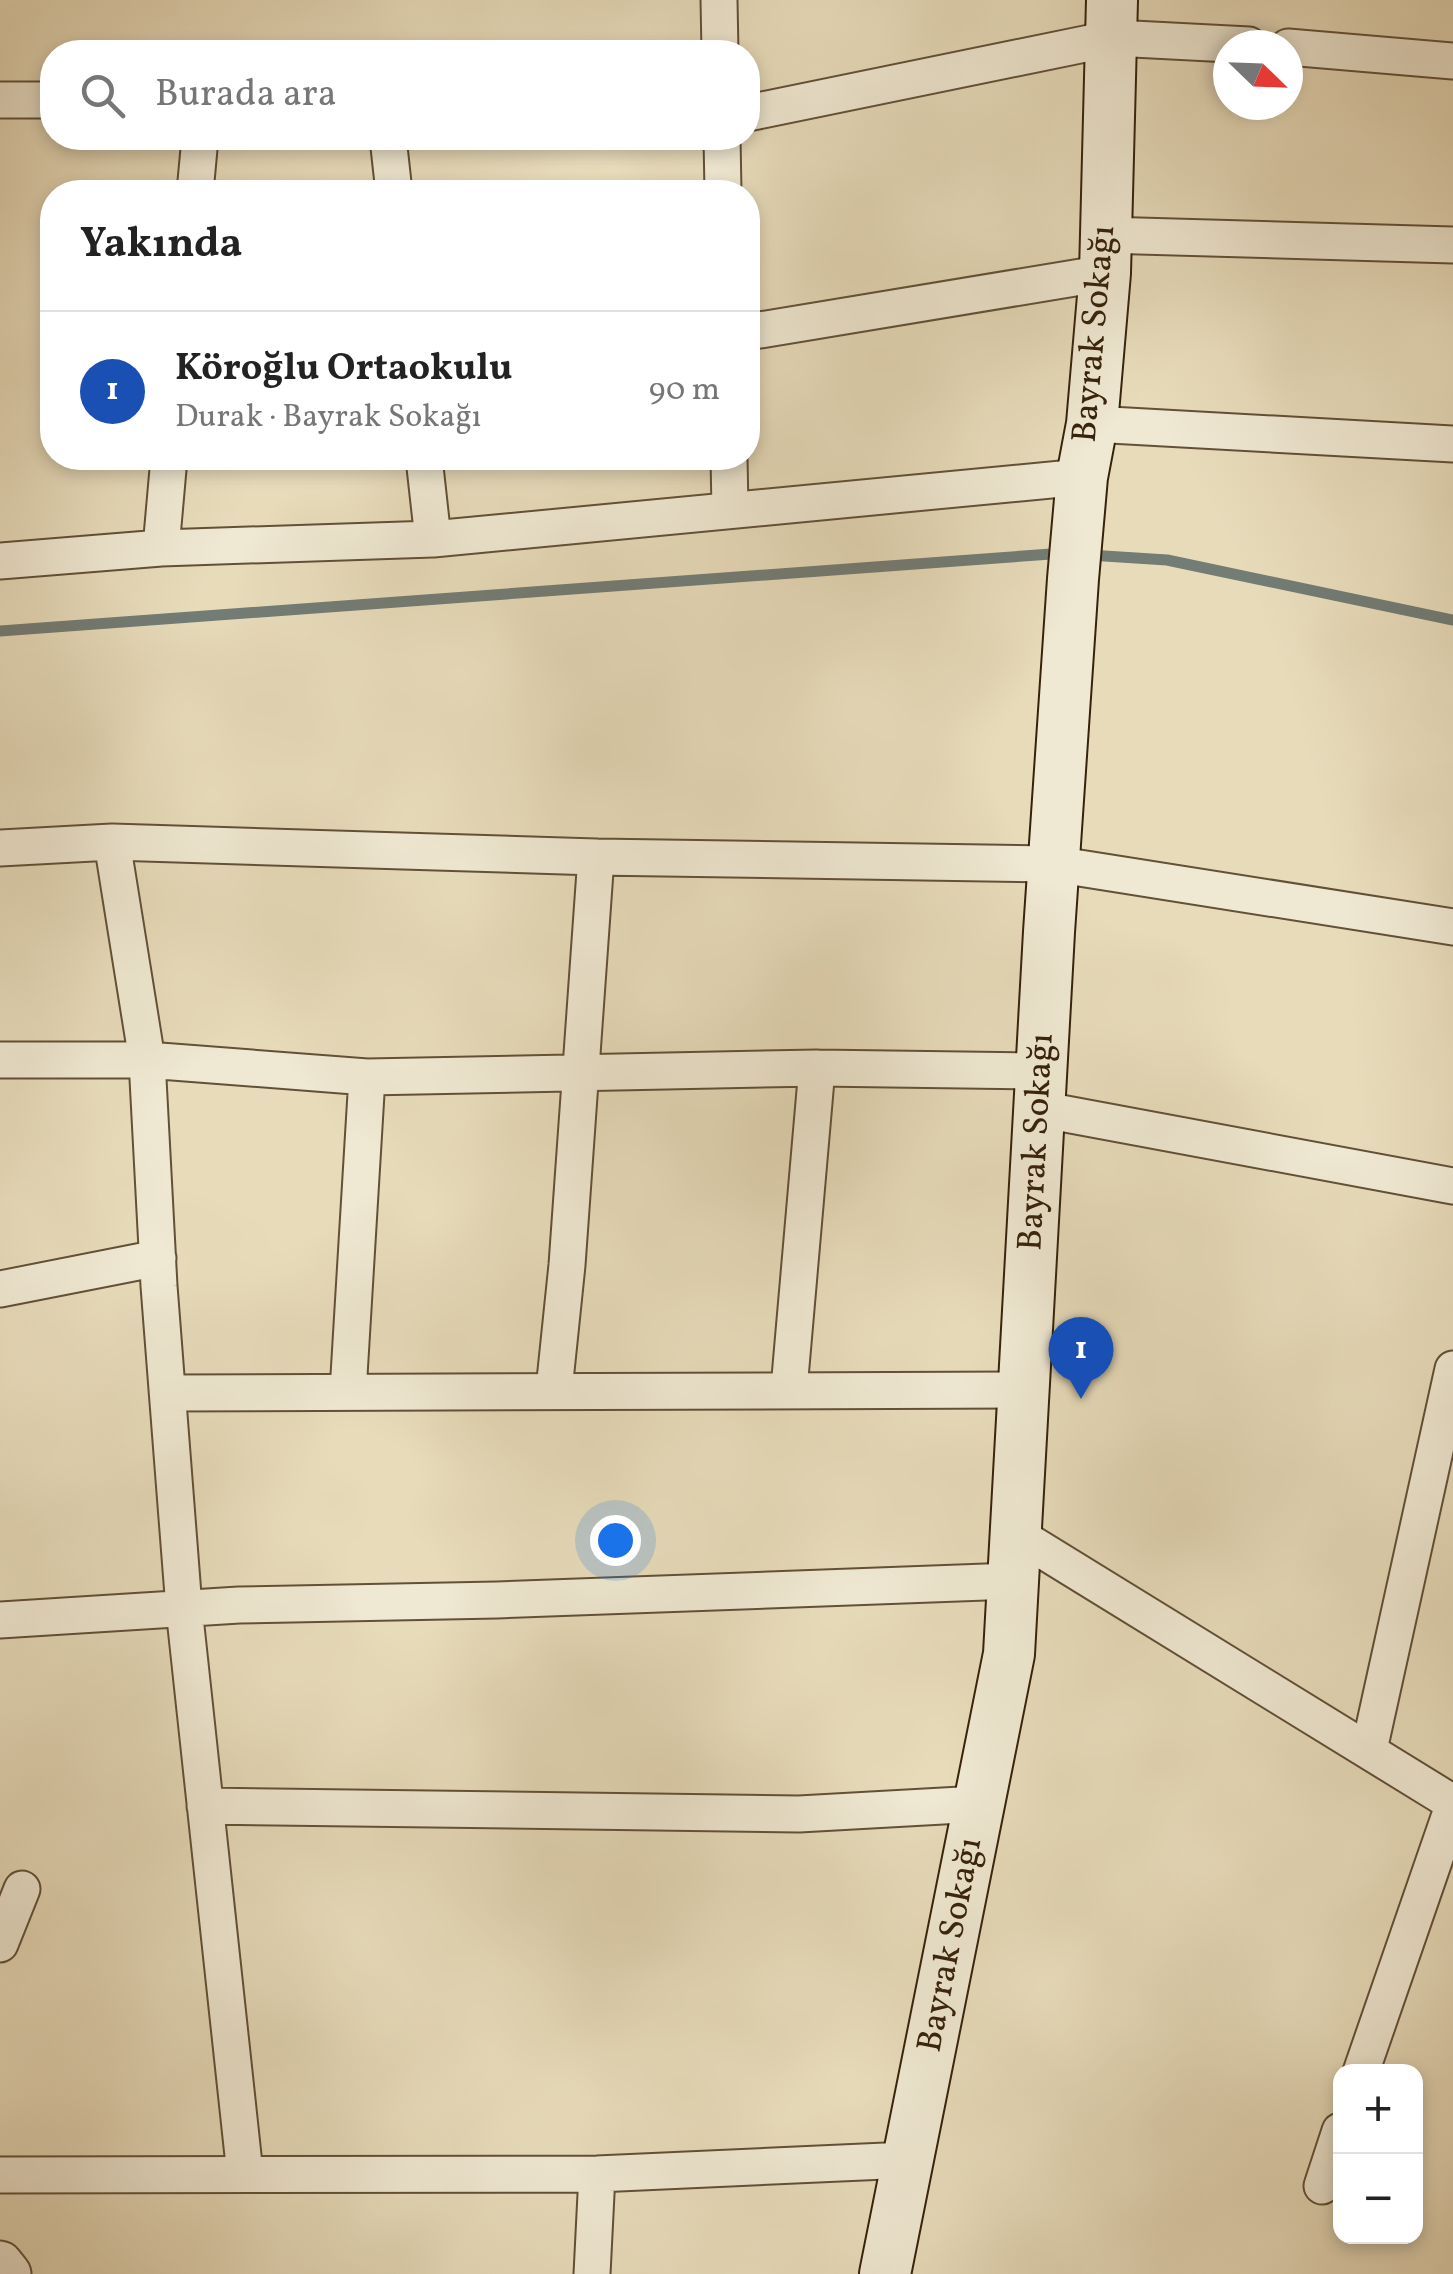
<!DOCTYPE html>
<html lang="tr">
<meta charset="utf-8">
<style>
:root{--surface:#fff;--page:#f2f2f2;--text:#222;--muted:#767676;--line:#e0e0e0;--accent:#d93025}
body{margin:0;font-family:Vollkorn,serif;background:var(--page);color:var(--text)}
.controls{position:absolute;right:30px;bottom:30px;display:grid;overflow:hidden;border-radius:20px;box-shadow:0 5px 15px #0003}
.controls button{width:90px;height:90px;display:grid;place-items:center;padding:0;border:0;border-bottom:2px solid var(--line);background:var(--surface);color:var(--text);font:50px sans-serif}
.compass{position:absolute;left:1213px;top:30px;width:90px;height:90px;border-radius:50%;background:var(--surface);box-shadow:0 5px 15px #0003;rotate:113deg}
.you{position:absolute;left:615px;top:1540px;width:35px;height:35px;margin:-25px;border:8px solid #fff;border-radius:50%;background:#1a73e8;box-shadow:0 0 0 15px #1a73e833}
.badge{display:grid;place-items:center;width:65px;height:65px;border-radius:50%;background:var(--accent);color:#fff;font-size:32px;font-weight:700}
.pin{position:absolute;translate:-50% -82px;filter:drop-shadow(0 2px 5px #0008)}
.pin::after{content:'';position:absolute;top:52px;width:35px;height:30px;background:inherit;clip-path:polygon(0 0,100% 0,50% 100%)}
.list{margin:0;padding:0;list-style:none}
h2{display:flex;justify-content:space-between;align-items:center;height:130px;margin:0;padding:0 40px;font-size:42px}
h2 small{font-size:32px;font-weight:400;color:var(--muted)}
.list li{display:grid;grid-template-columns:65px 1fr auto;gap:30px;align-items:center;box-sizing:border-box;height:160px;padding:0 40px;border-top:2px solid var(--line)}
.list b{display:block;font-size:38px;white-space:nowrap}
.list p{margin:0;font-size:32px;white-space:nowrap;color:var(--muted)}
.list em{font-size:32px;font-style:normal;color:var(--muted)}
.icon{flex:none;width:55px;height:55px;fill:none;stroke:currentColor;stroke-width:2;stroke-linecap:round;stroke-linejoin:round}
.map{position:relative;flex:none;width:1453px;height:2274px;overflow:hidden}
.search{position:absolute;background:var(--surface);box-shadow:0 5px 15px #0003;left:40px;top:40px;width:720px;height:110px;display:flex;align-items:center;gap:25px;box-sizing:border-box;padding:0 35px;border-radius:40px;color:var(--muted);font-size:38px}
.panel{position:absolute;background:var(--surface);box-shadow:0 5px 15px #0003;left:40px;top:180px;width:720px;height:290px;border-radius:40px}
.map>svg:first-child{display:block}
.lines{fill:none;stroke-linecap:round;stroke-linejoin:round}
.stream{stroke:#737c75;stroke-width:11}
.minor-casing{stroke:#625037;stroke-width:39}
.tertiary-casing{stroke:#625037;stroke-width:49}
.secondary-casing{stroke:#36220b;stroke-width:54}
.minor{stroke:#efe8d2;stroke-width:35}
.tertiary{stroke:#efe8d2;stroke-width:45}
.secondary{stroke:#efe8d2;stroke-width:50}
.labels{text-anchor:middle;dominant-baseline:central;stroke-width:8;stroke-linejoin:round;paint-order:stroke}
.street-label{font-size:35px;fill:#36220b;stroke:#efe8d2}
</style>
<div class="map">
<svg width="1453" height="2274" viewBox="0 0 1453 2274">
<rect width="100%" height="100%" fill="#e7dbba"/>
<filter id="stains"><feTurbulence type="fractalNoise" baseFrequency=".002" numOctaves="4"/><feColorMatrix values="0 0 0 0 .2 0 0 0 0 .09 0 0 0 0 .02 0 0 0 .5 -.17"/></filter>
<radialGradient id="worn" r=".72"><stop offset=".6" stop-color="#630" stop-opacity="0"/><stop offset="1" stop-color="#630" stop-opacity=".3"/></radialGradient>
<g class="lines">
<!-- stream -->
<path class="stream" d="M1089 555 1167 560 1453 620
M0 631 1065 553"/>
<defs>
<path id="minor" d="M719 0 720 52
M1288 47 1453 61
M0 100H52
M748 113 1114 38 1249 45
M388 138 394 192
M722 138 723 192
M195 192 200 138
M1104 235 1453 245
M748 332 1105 273
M1092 424 1453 444
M424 458 433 539
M729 458 730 509
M161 548 169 458
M0 561 161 548 433 539 1082 477
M112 842 147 1060 159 1286 184 1608 245 2174
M0 848 112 842 596 857 1054 864 1453 927
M0 1060H147L367 1077 817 1068 1041 1071
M1039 1109 1453 1186
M0 1289 158 1258
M789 1389 817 1068
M554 1390 567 1265 596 857
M348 1392 367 1077
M168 1393 1024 1390
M1016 1534 1453 1803
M0 1620 239 1605 497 1600 1013 1581
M1369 1750 1453 1369
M205 1806 799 1814 979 1804
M0 1944 22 1889
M1361 2072 1453 1806
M0 2175 597 2174 908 2160
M1322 2186 1340 2131
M592 2274 597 2174"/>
<path id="tertiary" d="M0 2264 8 2274"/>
<path id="secondary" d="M885 2274 1009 1654 1049 932 1073 579 1082 477 1092 424 1105 273 1112 0"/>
</defs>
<!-- minor casing -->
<use href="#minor" class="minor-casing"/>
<!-- tertiary casing -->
<use href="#tertiary" class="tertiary-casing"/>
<!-- secondary casing -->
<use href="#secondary" class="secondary-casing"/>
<!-- minor -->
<use href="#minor" class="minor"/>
<!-- tertiary -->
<use href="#tertiary" class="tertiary"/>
<!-- secondary -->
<use href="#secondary" class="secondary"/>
</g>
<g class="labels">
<!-- street labels -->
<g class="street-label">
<text transform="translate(1095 334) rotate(-85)">Bayrak Sokağı</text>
<text transform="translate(1037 1142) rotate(-87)">Bayrak Sokağı</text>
<text transform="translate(951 1945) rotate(-79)">Bayrak Sokağı</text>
</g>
</g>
<rect width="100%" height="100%" filter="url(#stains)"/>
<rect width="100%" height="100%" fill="url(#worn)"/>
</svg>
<div class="controls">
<button>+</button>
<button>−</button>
</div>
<svg class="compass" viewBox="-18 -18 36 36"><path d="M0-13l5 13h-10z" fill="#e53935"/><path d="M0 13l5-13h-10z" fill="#767676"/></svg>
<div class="you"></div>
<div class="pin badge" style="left:1081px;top:1399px;background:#1a4fb4">1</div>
<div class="search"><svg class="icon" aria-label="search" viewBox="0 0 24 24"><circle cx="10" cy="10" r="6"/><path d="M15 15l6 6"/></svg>Burada ara</div>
<section class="panel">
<h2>Yakında<small></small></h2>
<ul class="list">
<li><span class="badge" style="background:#1a4fb4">1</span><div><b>Köroğlu Ortaokulu</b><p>Durak · Bayrak Sokağı</p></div><em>90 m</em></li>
</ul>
</section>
</div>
